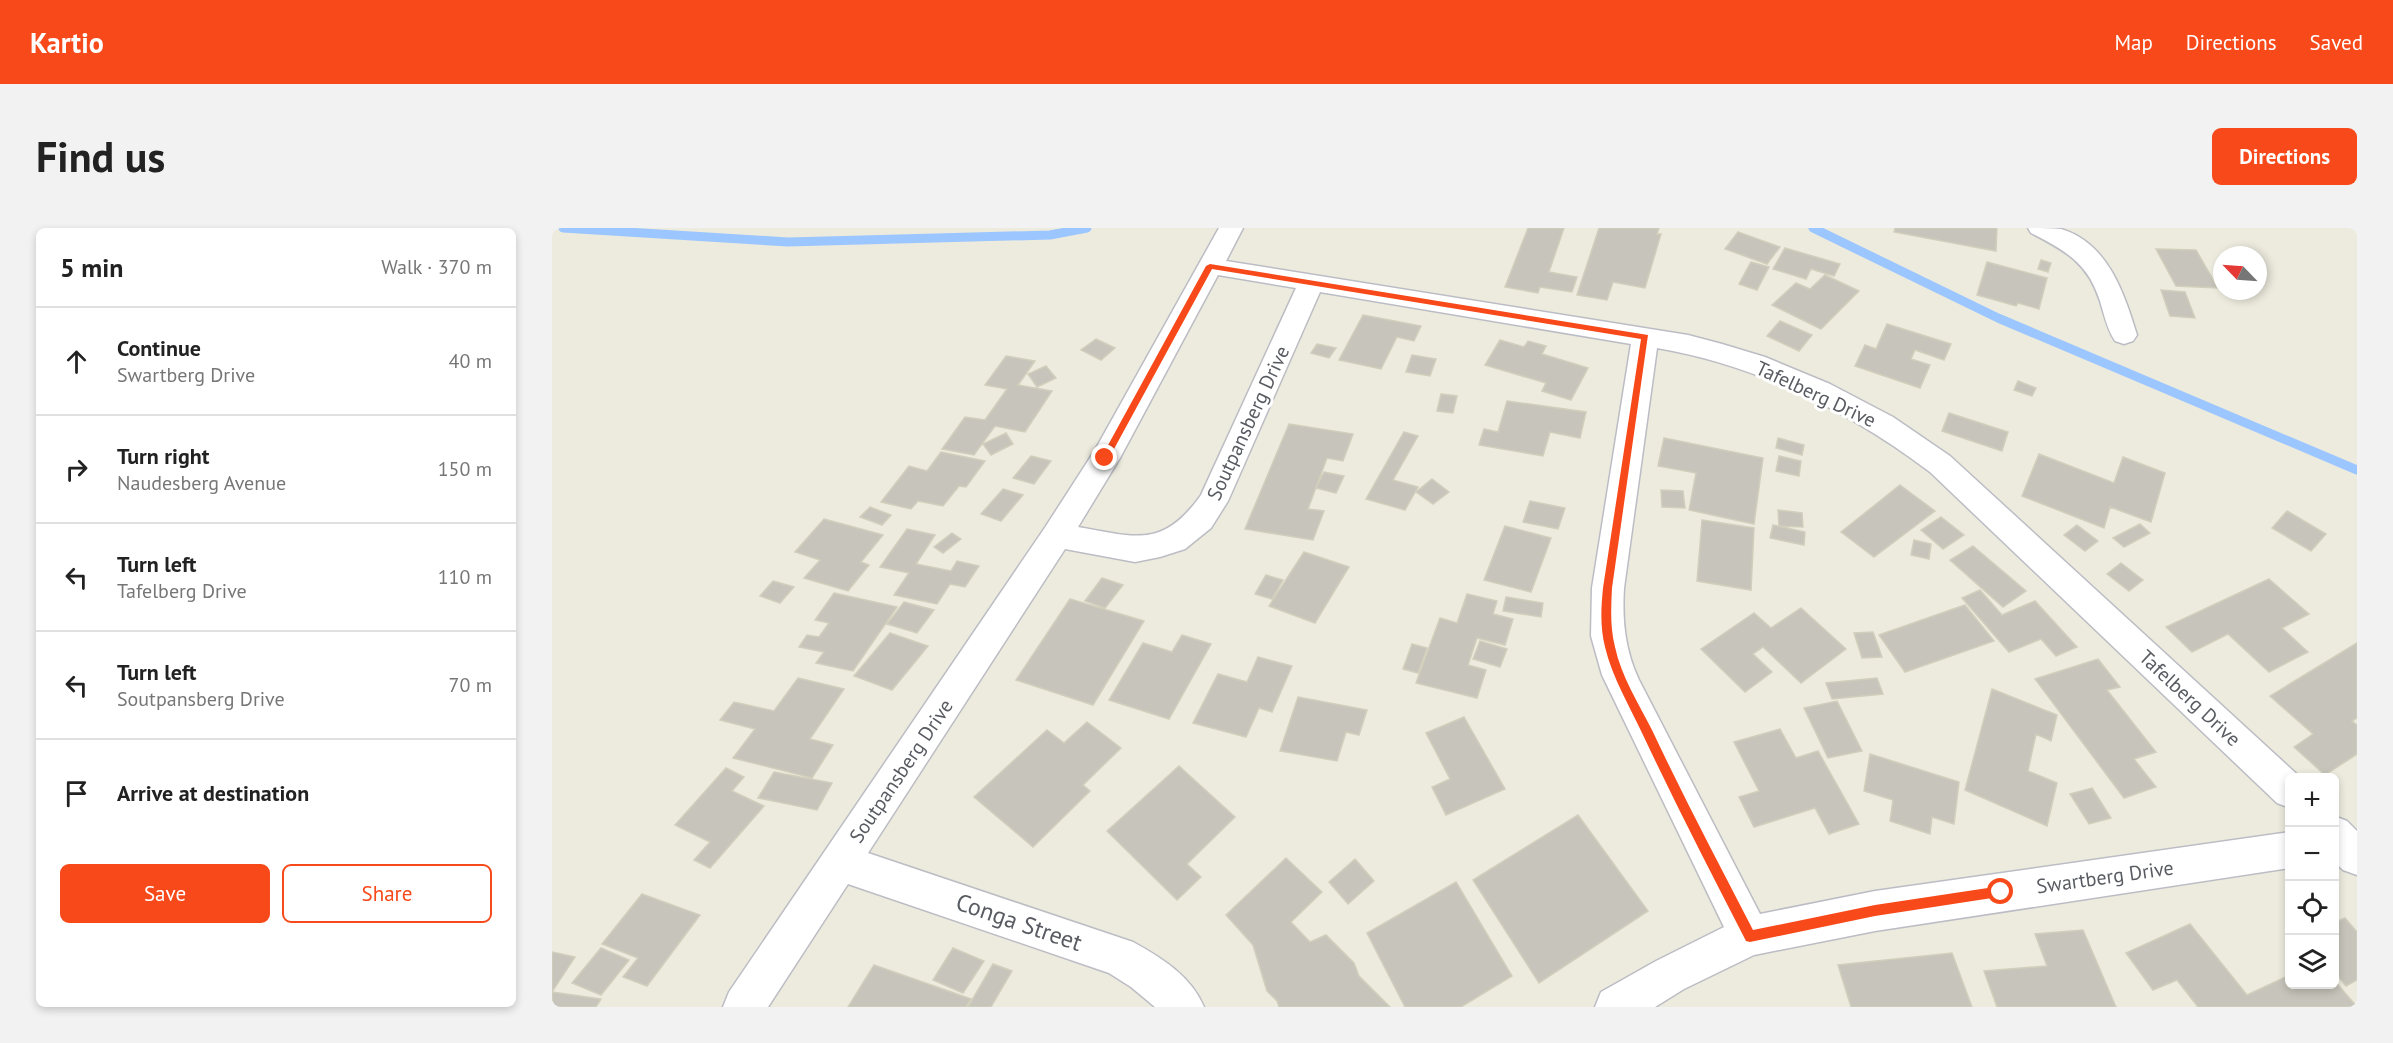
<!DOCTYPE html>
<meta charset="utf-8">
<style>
:root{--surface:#fff;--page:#f2f2f2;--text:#222;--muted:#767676;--line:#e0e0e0;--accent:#f7491a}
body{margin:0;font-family:"PT Sans",sans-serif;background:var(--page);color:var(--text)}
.controls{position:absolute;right:18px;bottom:18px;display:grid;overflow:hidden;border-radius:9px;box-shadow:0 3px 9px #0003}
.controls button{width:54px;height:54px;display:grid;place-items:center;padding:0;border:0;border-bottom:2px solid var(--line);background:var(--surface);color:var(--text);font:30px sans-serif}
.compass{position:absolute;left:1661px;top:18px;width:54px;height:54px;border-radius:50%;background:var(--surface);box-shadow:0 3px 9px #0003;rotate:295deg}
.stop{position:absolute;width:18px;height:18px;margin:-14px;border:4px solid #f7491a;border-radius:50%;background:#fff}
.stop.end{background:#f7491a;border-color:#fff;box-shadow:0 2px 6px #0008}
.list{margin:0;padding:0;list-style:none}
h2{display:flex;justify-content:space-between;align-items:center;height:78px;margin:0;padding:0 24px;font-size:26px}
h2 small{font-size:20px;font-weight:400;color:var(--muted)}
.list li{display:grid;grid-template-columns:39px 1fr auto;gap:18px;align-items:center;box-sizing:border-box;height:108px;padding:0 24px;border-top:2px solid var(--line)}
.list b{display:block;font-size:22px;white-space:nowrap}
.list p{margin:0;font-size:20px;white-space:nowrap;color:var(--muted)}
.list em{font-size:20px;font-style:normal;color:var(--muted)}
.actions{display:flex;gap:12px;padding:18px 24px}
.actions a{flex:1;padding:14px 0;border:2px solid var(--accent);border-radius:9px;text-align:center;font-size:21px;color:var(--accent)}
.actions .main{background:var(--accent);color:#fff}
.icon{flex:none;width:33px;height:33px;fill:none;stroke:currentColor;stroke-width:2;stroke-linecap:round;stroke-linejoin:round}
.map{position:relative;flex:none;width:1805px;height:779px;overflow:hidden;border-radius:9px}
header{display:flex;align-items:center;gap:36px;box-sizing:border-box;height:84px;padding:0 30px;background:var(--accent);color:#fff}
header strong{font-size:28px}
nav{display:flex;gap:33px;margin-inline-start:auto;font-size:21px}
.intro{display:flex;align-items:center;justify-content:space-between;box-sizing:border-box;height:144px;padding:0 36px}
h1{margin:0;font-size:42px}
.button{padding:15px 27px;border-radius:9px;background:var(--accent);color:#fff;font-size:21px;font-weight:700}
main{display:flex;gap:36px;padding:0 36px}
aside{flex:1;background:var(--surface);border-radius:9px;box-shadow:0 3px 9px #0003}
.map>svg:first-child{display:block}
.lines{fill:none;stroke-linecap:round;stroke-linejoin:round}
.stream{stroke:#9cc6ff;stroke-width:9}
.building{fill:#c7c5bb;stroke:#d1cebc;stroke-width:1.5}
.street-casing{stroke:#bcbdc4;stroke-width:3}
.street{fill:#fff;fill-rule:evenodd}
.route{fill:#f7491a}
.labels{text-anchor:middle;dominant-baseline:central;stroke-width:6;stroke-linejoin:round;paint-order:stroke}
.street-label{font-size:20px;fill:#585b61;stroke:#fff}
.near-street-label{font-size:24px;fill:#585b61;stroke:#fff}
</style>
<header>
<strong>Kartio</strong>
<nav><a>Map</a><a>Directions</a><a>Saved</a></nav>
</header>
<div class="intro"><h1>Find us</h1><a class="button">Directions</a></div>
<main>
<aside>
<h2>5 min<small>Walk · 370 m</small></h2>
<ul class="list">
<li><svg class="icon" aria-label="ahead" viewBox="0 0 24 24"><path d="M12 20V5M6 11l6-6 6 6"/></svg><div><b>Continue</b><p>Swartberg Drive</p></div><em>40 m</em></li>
<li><svg class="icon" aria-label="right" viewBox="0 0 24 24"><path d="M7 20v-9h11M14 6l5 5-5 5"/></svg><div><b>Turn right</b><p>Naudesberg Avenue</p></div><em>150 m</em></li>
<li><svg class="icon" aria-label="left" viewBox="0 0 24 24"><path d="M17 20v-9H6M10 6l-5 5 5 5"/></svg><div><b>Turn left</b><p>Tafelberg Drive</p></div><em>110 m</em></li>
<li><svg class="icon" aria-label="left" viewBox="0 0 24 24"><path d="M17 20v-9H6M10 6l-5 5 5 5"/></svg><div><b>Turn left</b><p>Soutpansberg Drive</p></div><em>70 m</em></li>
<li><svg class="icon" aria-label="arrive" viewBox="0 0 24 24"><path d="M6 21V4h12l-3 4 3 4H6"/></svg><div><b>Arrive at destination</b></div></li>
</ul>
<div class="actions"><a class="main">Save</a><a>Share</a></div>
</aside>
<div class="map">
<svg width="1805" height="779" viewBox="0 0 1805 779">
<rect width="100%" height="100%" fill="#edebde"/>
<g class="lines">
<!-- stream -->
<path class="stream" d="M11 0 236 14 498 7 535 0
M1261 0 1446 90 1805 242"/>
</g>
<!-- building -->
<path class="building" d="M976 0H1012L997 44 1025 49 1020 64 988 59 986 65 953 59Z
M1047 0H1107L1105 6H1109L1093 60 1061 54 1055 72 1025 67Z
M1343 0H1445L1444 23 1342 4Z
M1186 4 1228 19 1215 36 1173 21Z
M1233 20 1288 36 1282 48 1259 41 1254 51 1221 41Z
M1604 21 1644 22 1666 60 1624 58Z
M1489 32 1499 35 1496 44 1486 41Z
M1199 34 1217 39 1205 62 1187 56Z
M1435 34 1495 50 1487 81 1466 75 1464 78 1425 67Z
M1273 47 1307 63 1269 101 1220 77 1244 55 1258 61Z
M1609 62 1633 64 1643 90 1618 88Z
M811 87 869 98 862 113 845 109 829 141 787 132Z
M1228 93 1260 107 1247 123 1215 108Z
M1335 96 1399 116 1392 132 1363 122 1359 131 1378 137 1368 160 1303 138 1313 117 1324 121Z
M544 111 563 120 549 132 529 122Z
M948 112 972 119 976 113 994 118 990 126 1036 140 1019 172 990 163 994 155 933 137Z
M765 116 784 120 777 130 759 125Z
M860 127 884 131 878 148 854 144Z
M454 128 483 133 466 157 500 163 473 204 443 198 422 227 390 221 413 189 433 192 455 161 433 157Z
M494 138 504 150 485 159 476 146Z
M1466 153 1484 160 1480 168 1462 162Z
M889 166 905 168 901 185 885 183Z
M955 173 1034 184 1028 210 998 204 991 228 927 217 932 201 946 204Z
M1397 185 1456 204 1450 223 1390 203Z
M737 196 801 206 791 233 775 230 756 281 772 283 761 312 693 301Z
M852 204 866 208 841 252 866 259 853 282 814 271Z
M454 205 461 216 439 227 431 216Z
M1112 210 1211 230 1202 296 1137 282 1144 245 1106 238Z
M1226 210 1252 217 1250 227 1224 220Z
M389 224 433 233 414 259 407 258 391 278 366 273 359 281 329 274 357 238 375 243Z
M1487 226 1562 255 1571 229 1613 245 1599 294 1558 279 1552 300 1470 268Z
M479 228 499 233 482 256 461 250Z
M1227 228 1249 233 1247 248 1224 243Z
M772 244 792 248 784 265 764 260Z
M880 251 897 264 881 276 864 264Z
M1348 257 1383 283 1322 329 1289 304Z
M451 261 471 267 449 293 429 286Z
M1109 262 1131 263 1133 280 1110 279Z
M978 273 1013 280 1006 301 971 294Z
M318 279 339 287 330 297 308 289Z
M1226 282 1250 285 1251 299 1227 298Z
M1735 283 1774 306 1759 323 1720 300Z
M1389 289 1412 307 1391 321 1369 302Z
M272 291 331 307 309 334 317 337 296 363 252 350 268 332 243 324Z
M1150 292 1202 300 1199 362 1145 353Z
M1588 296 1598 305 1572 319 1561 310Z
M1221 297 1253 304 1252 317 1218 310Z
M1525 297 1546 313 1533 323 1512 307Z
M953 298 999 310 979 364 932 352Z
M355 301 383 307 364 336 399 343 405 333 427 338 413 359 398 356 385 376 342 367 357 345 328 339Z
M400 305 409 311 391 325 382 319Z
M1362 312 1379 316 1377 331 1359 327Z
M1421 318 1474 363 1451 379 1398 332Z
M752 324 797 339 763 395 717 378Z
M1569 335 1591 352 1577 363 1555 346Z
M714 347 731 352 720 371 703 366Z
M550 350 571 357 553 380 533 373Z
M1717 351 1757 386 1730 400 1756 424 1717 444 1676 406 1640 424 1614 399Z
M221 353 242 359 228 375 208 368Z
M1428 362 1450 387 1483 373 1525 419 1504 428 1489 411 1457 424 1410 370Z
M282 365 345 379 301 443 264 435 272 424 247 419 255 407 267 409 277 395 263 392Z
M915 366 945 373 941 386 961 391 953 417 925 410 916 437 934 442 925 470 864 455 888 390 905 395Z
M954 369 991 375 989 389 951 383Z
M518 371 592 393 541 477 464 452Z
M352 374 382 382 365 405 335 396Z
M1413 377 1442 413 1353 444 1327 407Z
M1249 380 1294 421 1249 455 1211 419 1201 426 1220 444 1193 464 1149 421 1202 385 1219 400Z
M1321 404 1330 429 1310 430 1302 405Z
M338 405 376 418 340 462 302 448Z
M630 407 659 416 617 491 557 472 591 415 620 424Z
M928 413 955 421 948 439 921 431Z
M1805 415V490L1800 493 1805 497V526L1773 547 1742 519 1761 506 1718 468Z
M860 416 875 420 866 445 851 441Z
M706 429 740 438 720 484 707 480 694 509 641 495 666 446 695 454Z
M1546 431 1568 459 1555 462 1604 524 1582 531 1604 559 1572 570 1483 451Z
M246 450 292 461 258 511 281 517 260 550 181 530 203 501 168 492 182 474 222 483Z
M1325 450 1331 466 1280 471 1274 455Z
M1440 461 1505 487 1499 513 1484 506 1476 543 1505 555 1495 598 1413 562Z
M746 469 815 482 807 507 794 504 785 533 728 523Z
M1285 473 1310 523 1276 530 1252 480Z
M912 489 953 561 894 587 880 559 898 551 874 505Z
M535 494 569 520 531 557 538 563 481 619 422 569 495 502 512 515Z
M1228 501 1244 530 1266 523 1307 596 1277 606 1263 580 1202 599 1187 569 1207 563 1182 514Z
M1318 526 1407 554 1402 596 1380 589 1378 606 1338 593 1341 572 1312 563Z
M627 538 683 589 635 636 649 649 625 672 555 603Z
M174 540 192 549 180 563 212 578 158 640 142 632 158 614 123 597Z
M222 544 280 555 265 582 206 570Z
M1540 560 1559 590 1537 596 1518 566Z
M1026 587 1096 683 987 755 921 652Z
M734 630 770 664 739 694 758 714 774 707 802 735 807 748 838 779H727L725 773 715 763 701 717 674 687Z
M803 631 822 653 796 676 777 654Z
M904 654 960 748 909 779H853L815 705Z
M90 666 148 687 95 758 71 749 86 730 50 716Z
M1793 690 1805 704V752L1794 758 1782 743V695Z
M1638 696 1695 767 1738 747V756H1782V752L1805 779H1646L1625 752 1601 762 1574 725Z
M1531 702 1564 779H1445L1432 743 1495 738 1483 706Z
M49 720 77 732 49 767 20 755Z
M401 720 432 733 411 765 381 752Z
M0 724 23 729 0 764Z
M1400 725 1420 779H1299L1286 737Z
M441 736 460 743 439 779H416Z
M322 737 419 771 414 779H296Z
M0 764 49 771 44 779H0Z"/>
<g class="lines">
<defs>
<path id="street" d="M667 0H691L674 33 1136 107 1170 116 1213 129 1278 156 1341 189 1398 228 1749 550H1738V580L1725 575 1378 244C1297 183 1205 137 1105 120L1072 360C1070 393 1073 422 1087 452L1208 686 1323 663 1738 604V640L1323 703 1202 727 1132 761 1103 779H1043L1049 764 1104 733 1172 699 1050 447 1039 408 1040 360 1079 116 768 64 676 273 659 300 633 321 608 329 583 334 513 321 316 625 581 714C610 730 639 748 652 779H603L579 759 557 745 296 656 216 779H171L177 764 494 298 543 222ZM666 47 744 60 649 267C611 321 583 309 526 299L568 230Z
M1476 0C1486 0 1499 0 1509 1 1556 15 1572 65 1585 107L1581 113 1572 116 1563 113C1555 101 1552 86 1548 73 1536 35 1514 23 1479 5Z
M1782 588 1795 593 1805 603V647L1791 642 1782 633Z"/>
</defs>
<!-- street casing -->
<use href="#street" class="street-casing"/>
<!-- street -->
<use href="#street" class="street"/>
</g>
<!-- route -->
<path class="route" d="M658 36 1096 107 1060 360C1059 380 1058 399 1063 419 1069 448 1087 476 1100 502 1132 570 1167 636 1201 702L1323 677 1449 658 1453 660V668L1323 688 1198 714 1194 713C1159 645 1124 577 1091 507 1078 479 1060 449 1053 419 1048 399 1049 380 1051 360L1089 111 660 41 556 232H550L549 230 654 38Z"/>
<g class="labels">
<!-- street labels -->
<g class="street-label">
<text transform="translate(1264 166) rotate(25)">Tafelberg Drive</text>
<text transform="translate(696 195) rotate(-65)">Soutpansberg Drive</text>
<text transform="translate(1638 470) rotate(43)">Tafelberg Drive</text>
<text transform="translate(349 543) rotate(-56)">Soutpansberg Drive</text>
<text transform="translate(1553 649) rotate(-8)">Swartberg Drive</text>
</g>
<!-- near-street labels -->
<g class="near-street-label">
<text transform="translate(467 694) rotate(19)">Conga Street</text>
</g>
</g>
</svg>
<div class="controls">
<button>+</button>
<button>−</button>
<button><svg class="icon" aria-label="locate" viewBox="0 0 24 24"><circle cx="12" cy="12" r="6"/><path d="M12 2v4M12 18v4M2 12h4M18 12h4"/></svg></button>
<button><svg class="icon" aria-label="layers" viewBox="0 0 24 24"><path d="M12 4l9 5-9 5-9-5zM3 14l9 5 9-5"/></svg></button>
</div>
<svg class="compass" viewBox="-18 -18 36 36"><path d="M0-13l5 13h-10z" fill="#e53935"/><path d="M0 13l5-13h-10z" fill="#767676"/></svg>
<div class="stop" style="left:1449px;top:664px"></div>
<div class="stop end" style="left:553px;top:230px"></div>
</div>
</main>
